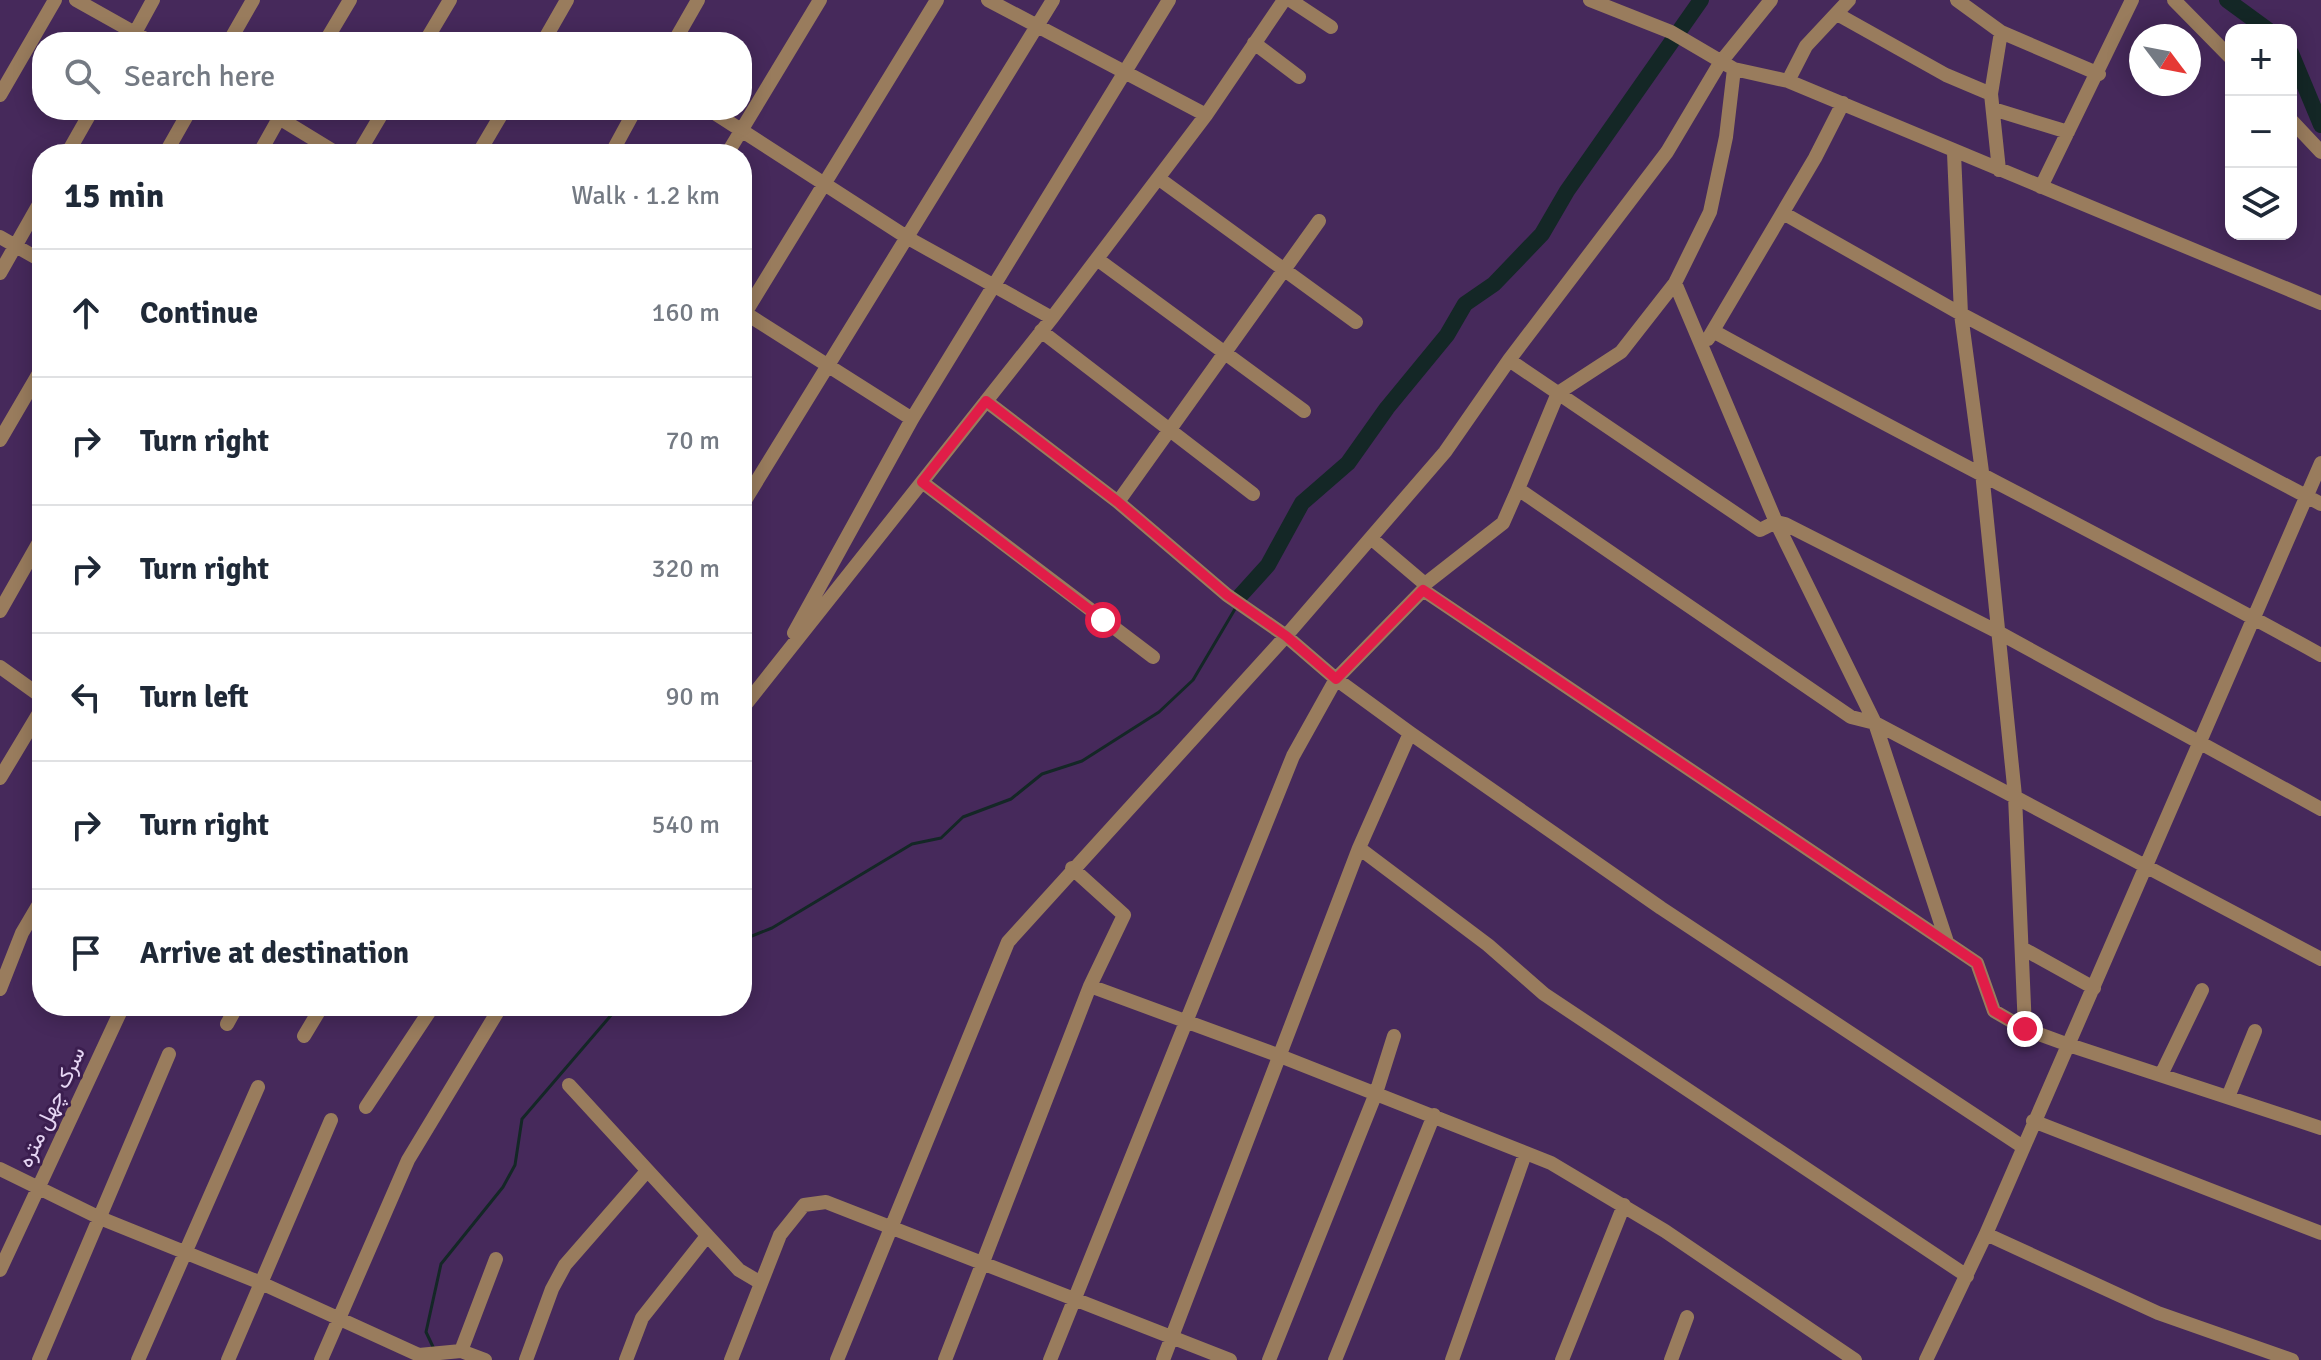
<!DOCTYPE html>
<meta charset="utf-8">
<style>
:root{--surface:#fff;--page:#f6f6f7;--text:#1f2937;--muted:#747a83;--line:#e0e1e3}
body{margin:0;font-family:Signika,Vazirmatn,sans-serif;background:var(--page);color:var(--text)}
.controls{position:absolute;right:24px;top:24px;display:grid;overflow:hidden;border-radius:16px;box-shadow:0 4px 20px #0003}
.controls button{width:72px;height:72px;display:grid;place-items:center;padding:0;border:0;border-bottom:2px solid var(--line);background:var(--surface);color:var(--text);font:40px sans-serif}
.compass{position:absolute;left:2129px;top:24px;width:72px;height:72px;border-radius:50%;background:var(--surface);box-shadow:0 4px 20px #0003;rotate:122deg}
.stop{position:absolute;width:24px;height:24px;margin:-18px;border:6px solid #e11d48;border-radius:50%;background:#fff}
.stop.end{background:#e11d48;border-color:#fff;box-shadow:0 2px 8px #0008}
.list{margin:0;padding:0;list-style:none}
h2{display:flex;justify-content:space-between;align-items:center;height:104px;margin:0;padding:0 32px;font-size:34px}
h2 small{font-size:26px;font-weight:400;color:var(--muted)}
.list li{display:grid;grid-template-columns:52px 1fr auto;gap:24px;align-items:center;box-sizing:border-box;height:128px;padding:0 32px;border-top:2px solid var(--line)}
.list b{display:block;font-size:30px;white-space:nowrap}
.list em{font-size:26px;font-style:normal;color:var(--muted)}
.icon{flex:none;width:44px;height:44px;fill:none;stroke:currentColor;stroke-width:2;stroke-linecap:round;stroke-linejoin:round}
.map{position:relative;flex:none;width:2321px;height:1360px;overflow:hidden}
.search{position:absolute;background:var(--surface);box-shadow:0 4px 20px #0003;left:32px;top:32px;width:720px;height:88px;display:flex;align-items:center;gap:20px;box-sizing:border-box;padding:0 28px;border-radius:32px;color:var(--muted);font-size:30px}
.panel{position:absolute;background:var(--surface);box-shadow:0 4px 20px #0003;left:32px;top:144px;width:720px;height:872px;border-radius:32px}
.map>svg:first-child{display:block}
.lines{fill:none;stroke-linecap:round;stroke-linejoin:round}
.stream{stroke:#142726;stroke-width:3}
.river{stroke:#142726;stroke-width:16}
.minor{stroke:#997c5d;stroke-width:14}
.route{stroke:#e11d48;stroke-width:10}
.labels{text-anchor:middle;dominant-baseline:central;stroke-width:6;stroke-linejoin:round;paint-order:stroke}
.street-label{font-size:22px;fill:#e6d6f4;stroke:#3b1e4f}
</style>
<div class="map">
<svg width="2321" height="1360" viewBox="0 0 2321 1360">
<rect width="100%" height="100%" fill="#46295b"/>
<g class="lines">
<!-- stream -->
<path class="stream" d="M742 940 772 928 912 844 941 838 963 817 1011 799 1042 774 1082 761 1159 712 1193 680 1235 609
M434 1349 426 1332 441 1264 503 1187 515 1165 522 1119 619 1006"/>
<!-- river -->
<path class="river" d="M2227 0 2268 30
M2291 53 2321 125
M1240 596 1268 565 1302 503 1348 463 1387 408 1447 335 1465 304 1494 284 1542 234 1567 191 1701 0"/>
<!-- minor -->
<path class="minor" d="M76 0 151 42
M988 0 1206 115
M1290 0 1331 27
M1590 0 1671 32 1734 69 1788 81 2321 303
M1957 0 2001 32 2099 74
M2174 0 2231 58
M1837 14 1946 75 1991 94
M130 42 153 0
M229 42 253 0
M325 42 350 0
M425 42 450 0
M543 42 567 0
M674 42 698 0
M1254 43 1299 77
M1734 69 1726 137 1710 212 1675 283 1776 522 1875 723 1947 942
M1788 81 1806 46 1849 0
M0 95 55 0
M1993 109 2068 132
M266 110 338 154
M710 110 908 238 1052 318
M2291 120 2321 152
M1954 153 1961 314 1982 472 2015 796 2025 1029
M67 154 92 110
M165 154 190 110
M259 154 282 113
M358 154 384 110
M478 154 504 110
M611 154 635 110
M727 154 820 0
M1999 170 1991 94 2001 32
M1158 178 1356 322
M2041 187 2132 0
M1783 213 1961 314 2321 504
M0 237 42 261
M1097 259 1304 411
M0 273 42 199
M742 311 912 419
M742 318 937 0
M1041 331 1253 494
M1713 331C1914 442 2120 544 2321 655
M1708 339 1815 158 1843 103
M1509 360 1760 530 1776 522 1785 524 1996 631 2321 809
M986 401 1118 502 1227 595 1286 636 1336 679 1410 733 1661 908 2023 1147
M0 440 42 368
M922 482 1153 657
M1518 489 1558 393 1621 352 1675 283
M1118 502 1319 221
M742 505 1053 0
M1372 539 1425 584 1423 590 1977 963 1994 1011 2025 1029 2069 1045 2321 1128
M1425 584 1503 523 1518 489 1851 717 1875 723 2321 959
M0 611 42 537
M794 633 912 419 1169 0
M0 667 42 697
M742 709 1052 318 1206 115 1284 0
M0 778 42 708
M1359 848 1488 945 1544 994 1967 1276
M2022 948 2094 988
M1090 986 1280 1056 1551 1163 1665 1231 1855 1360
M0 989 22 933 42 899
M227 1024 237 1006
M304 1036 322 1006
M2161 1075 2202 990
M569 1085 739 1270 761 1283
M2228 1097 2255 1031
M366 1107 433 1006
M2033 1121 2321 1233
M0 1169 100 1218 261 1283 419 1355 461 1351 485 1360
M1986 1234 2158 1313 2292 1360
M0 1270 123 1006
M461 1351 496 1259
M39 1360 169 1054
M138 1360 258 1087
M228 1360 331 1120
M321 1360 408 1160 501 1006
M526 1360 552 1289 565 1265 647 1171
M626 1360 642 1318 707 1236
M731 1360 780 1235 804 1205 826 1202 1230 1360
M837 1360 1008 942 1286 636 1445 452 1509 360 1667 152 1720 63 1771 0
M945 1360 1090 986 1124 915 1072 868
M1050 1360 1293 756 1336 679 1423 590
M1163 1360 1359 848 1410 733
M1269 1360 1376 1093 1394 1036
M1335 1360 1434 1115
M1452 1360 1525 1154
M1562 1360 1624 1205
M1671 1360 1687 1317
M1926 1360 1986 1234 2321 463"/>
</g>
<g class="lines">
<!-- route -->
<path class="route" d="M1103 620 922 482 986 401 1118 502 1227 595 1286 636 1336 679 1423 590 1977 963 1994 1011 2025 1029"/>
</g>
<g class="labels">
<!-- street labels -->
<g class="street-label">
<text transform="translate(51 1107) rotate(-65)">سرک چهل متره</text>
</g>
</g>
</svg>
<div class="controls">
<button>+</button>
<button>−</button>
<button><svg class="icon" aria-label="layers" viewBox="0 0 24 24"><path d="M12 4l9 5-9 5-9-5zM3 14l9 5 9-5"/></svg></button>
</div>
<svg class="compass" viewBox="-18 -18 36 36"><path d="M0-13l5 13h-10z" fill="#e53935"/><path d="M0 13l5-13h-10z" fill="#747a83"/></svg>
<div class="stop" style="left:1103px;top:620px"></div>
<div class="stop end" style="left:2025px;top:1029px"></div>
<div class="search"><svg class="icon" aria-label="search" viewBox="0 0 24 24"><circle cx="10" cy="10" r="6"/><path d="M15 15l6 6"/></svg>Search here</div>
<section class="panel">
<h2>15 min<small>Walk · 1.2 km</small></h2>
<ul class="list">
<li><svg class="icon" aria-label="ahead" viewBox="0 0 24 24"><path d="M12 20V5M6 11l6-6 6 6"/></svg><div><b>Continue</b></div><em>160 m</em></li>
<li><svg class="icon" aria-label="right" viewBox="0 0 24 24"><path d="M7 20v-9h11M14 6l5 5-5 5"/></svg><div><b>Turn right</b></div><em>70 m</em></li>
<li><svg class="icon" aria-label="right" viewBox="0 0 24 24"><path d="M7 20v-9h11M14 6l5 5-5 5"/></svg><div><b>Turn right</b></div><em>320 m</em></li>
<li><svg class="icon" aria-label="left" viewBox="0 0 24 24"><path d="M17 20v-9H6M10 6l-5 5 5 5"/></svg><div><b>Turn left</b></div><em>90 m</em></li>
<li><svg class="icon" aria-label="right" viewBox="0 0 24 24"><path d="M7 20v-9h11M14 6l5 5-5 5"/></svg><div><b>Turn right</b></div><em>540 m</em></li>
<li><svg class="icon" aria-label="arrive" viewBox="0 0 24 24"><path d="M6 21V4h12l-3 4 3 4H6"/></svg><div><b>Arrive at destination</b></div></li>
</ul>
</section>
</div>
